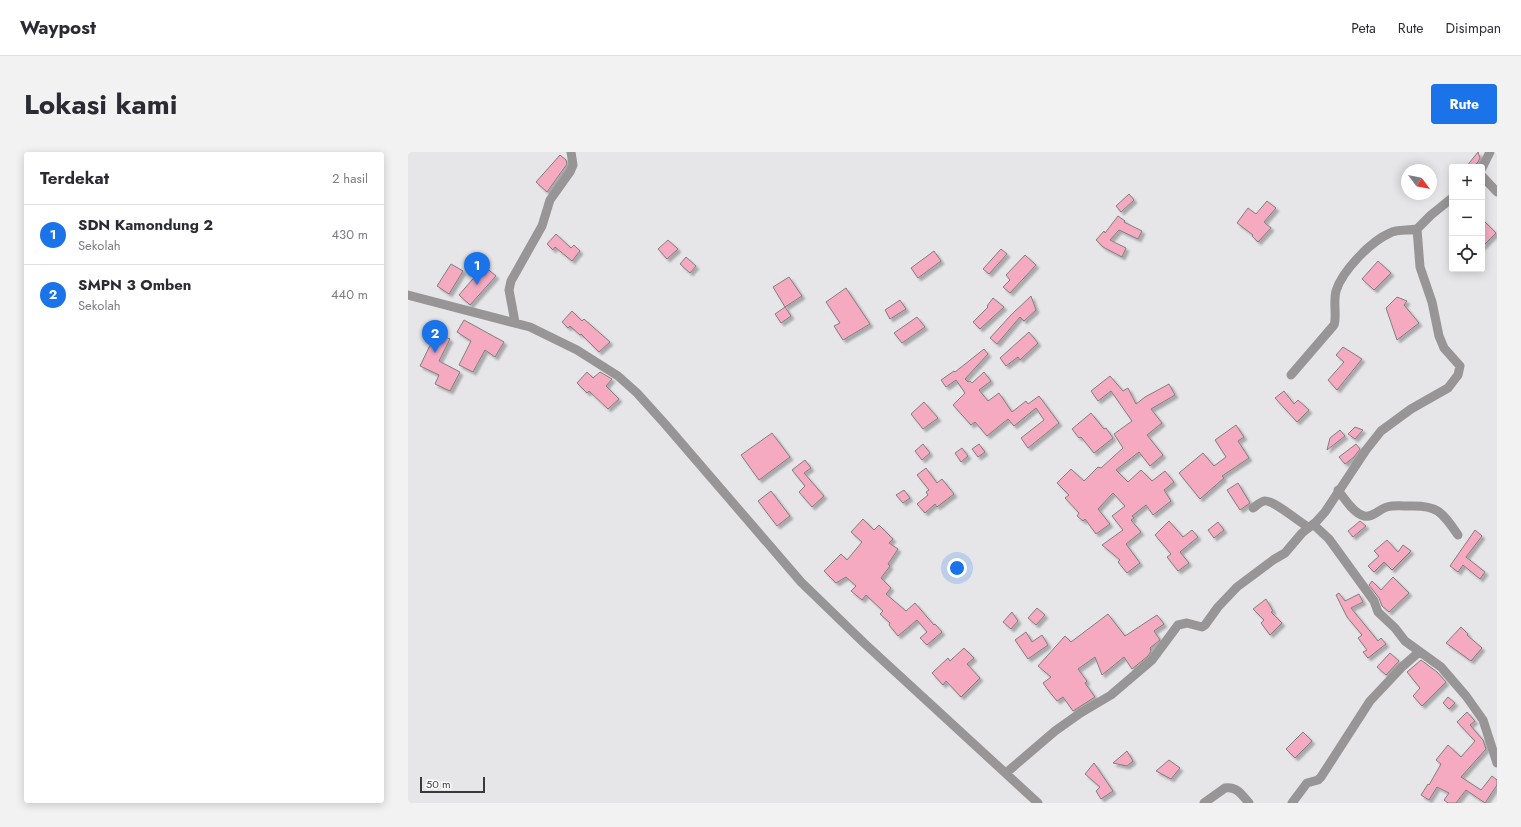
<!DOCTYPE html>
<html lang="id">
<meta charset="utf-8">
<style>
:root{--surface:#fff;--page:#f2f2f3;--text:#2b2b33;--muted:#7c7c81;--line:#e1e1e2;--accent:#1a73e8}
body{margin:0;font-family:Jost,sans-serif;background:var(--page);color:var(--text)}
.controls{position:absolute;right:12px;top:12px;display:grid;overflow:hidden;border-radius:4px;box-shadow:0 2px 10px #0003}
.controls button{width:36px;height:36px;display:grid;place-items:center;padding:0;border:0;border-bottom:1px solid var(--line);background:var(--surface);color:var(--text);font:20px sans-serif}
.compass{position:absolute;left:993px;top:12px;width:36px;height:36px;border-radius:50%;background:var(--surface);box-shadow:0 2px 10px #0003;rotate:122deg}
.scale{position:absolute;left:12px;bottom:10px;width:65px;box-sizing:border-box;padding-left:4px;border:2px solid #39393a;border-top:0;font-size:11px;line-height:14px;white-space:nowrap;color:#39393a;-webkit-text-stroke:3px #fff;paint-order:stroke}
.you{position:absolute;left:549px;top:416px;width:14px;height:14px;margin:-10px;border:3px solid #fff;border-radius:50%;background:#1a73e8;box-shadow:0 0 0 6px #1a73e833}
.badge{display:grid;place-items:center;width:26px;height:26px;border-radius:50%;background:var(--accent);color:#fff;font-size:13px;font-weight:700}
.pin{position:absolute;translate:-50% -33px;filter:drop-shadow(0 1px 2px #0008)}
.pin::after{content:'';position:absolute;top:21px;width:14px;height:12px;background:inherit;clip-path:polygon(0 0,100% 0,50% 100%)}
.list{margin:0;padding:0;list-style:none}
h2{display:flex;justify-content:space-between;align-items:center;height:52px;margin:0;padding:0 16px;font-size:17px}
h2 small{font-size:13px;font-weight:400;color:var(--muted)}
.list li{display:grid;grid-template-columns:26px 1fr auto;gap:12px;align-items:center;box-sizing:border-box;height:60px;padding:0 16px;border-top:1px solid var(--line)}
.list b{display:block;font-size:15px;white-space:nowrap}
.list p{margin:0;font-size:13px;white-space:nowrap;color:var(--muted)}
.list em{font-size:13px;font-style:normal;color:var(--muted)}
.icon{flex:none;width:22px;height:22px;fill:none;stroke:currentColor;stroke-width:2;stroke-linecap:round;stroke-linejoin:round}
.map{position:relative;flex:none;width:1089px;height:651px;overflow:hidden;border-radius:4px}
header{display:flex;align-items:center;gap:24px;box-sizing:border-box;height:56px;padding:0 20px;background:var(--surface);border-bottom:1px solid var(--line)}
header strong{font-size:19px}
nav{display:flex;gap:22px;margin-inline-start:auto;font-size:14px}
.intro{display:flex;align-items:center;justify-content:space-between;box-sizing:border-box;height:96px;padding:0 24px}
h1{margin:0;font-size:28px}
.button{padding:10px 18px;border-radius:4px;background:var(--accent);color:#fff;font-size:14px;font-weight:700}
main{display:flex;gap:24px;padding:0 24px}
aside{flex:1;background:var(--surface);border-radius:4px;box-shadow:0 2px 10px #0003}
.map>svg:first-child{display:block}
.building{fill:#f5aac1;stroke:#827e7f;filter:url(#shadow)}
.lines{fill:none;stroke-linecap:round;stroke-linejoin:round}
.minor{stroke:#979595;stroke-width:9}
</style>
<header>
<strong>Waypost</strong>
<nav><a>Peta</a><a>Rute</a><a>Disimpan</a></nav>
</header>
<div class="intro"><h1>Lokasi kami</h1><a class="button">Rute</a></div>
<main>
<aside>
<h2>Terdekat<small>2 hasil</small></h2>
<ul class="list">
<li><span class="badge">1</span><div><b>SDN Kamondung 2</b><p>Sekolah</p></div><em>430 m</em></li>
<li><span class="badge">2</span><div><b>SMPN 3 Omben</b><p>Sekolah</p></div><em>440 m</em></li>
</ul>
</aside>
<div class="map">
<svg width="1089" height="651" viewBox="0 0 1089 651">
<defs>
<filter id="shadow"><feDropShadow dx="3" dy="3" stdDeviation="1" flood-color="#0004"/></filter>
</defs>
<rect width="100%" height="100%" fill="#e6e6e9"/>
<!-- building -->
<path class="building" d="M1070 0 1072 6 1070 10 1065 15H1058Z
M152 3 158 8 159 12 139 40 128 30Z
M721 42 726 48 713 60 708 54Z
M859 49 868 56 856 70 863 76 850 90 844 84 845 83 829 71 840 56 848 62Z
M710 64 717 69 716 70 734 79 730 87 711 78 702 88 718 96 714 105 695 95 688 88 696 79 697 81Z
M1074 67 1088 81 1074 95Z
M148 82 163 96 166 93 172 99 164 109 147 95 145 98 139 92Z
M260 88 270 97 259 107 250 97Z
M593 97 599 102 581 122 575 117Z
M526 99 533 109 510 126 503 116Z
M617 103 628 113 602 141 595 135 602 128 598 123Z
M278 105 288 114 282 121 272 112Z
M970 109 983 121 966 138 954 127Z
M43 112 55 119 41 142 29 134Z
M76 114 88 124 62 153 51 143Z
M381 125 394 144 377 155 365 135Z
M438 136 462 172 435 188 426 174 432 171 418 150Z
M623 144 628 158 616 169 612 165 589 192 582 186 603 163Z
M989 145 999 149 996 153 1011 171 989 188 978 156Z
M585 146 596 155 572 177 565 170 580 155 579 154Z
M492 148 498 157 482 167 477 158Z
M377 155 383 164 373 171 367 162Z
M164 159 174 169 176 167 202 190 191 200 173 182 172 183 162 174 160 176 154 170Z
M509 165 517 175 494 191 486 181Z
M56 168 96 190 87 205 77 198 65 220 51 213 63 189 49 180Z
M621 180 630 191 612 208 610 205 598 214 592 206Z
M28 181 42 187 31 209 52 220 42 239 27 232 31 223 12 214Z
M935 195 954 207 929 238 920 228 936 210 928 203Z
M576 197 580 202 557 227 560 230 562 229 564 231 576 220 583 229 571 238 580 249 591 241 604 260 618 249 620 252 631 244 651 271 620 296 613 286 636 268 628 256 606 274 600 267 579 284 567 270 563 273 545 253 557 241 548 228 538 235 533 228 546 219 547 220Z
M179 220 185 226 192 220 204 227 198 234 211 247 200 257 181 239 179 241 169 231Z
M702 224 715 239 720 236 728 252 737 245 761 232 767 243 743 257 754 271 739 283 755 303 742 314 731 300 708 318 720 330 733 318 744 329 757 319 766 330 756 338 763 349 745 363 738 353 724 364 726 366 723 368 733 380 718 392 732 411 719 421 710 410 712 408 694 393 715 378 704 364 717 354 705 341 690 357 702 372 688 382 677 367 675 369 669 364 671 361 657 346 661 343 649 331 663 317 676 329 690 315 693 316 715 296 706 282 724 269 703 239 690 249 683 239Z
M876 239 886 252 890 248 901 258 889 270 867 246Z
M516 250 530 266 515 277 503 262Z
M683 261 696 277 698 276 705 286 686 301 673 285 671 286 664 277Z
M828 273 836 285 830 289 841 306 814 324 816 326 792 347 771 321 795 301 806 314 818 305 807 288Z
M947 275 955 278 947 287 940 282Z
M932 278 937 284 919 298 922 286Z
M364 281 382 305 351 328 333 303Z
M515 292 522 301 514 308 507 299Z
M571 292 577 300 570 305 564 297Z
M948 292 952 297 946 305 937 312 931 305Z
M554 296 560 304 553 310 547 301Z
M397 308 403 316 396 321 416 344 404 355 391 340 397 334 384 318Z
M518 316 529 331 534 327 546 342 529 355 527 352 517 361 509 352 520 343 518 340 521 338 509 323Z
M830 331 842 351 832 358 819 338Z
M496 338 502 346 495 351 488 343Z
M363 339 382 364 369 374 350 349Z
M455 367 466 378 471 373 485 387 481 391 490 397 480 412 482 414 473 426 483 436 478 442 498 459 507 451 526 473 527 472 534 480 519 493 512 486 519 480 509 468 490 484 481 473 482 471 472 462 475 459 458 443 454 448 443 439 448 434 438 425 428 431 416 419 433 402 439 408 454 390 443 380Z
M761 369 775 385 784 378 790 385 772 400 781 411 770 419 759 405 763 402 747 383Z
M952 369 958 374 945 385 940 379Z
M810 370 816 378 806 386 800 378Z
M1067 378 1074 384 1058 405 1077 420 1072 427 1055 413 1050 420 1042 414Z
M979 388 990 400 995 393 1003 399 984 418 976 410 966 420 960 414 971 404 966 399Z
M985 425 1001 441 981 460 974 454 971 446 961 433 964 429 973 438Z
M931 441 937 449 951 442 955 450 943 456 970 489 973 486 978 492 960 506 955 500 959 498 950 486 954 483 939 465 928 443Z
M858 447 865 459 863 460 874 471 862 483 853 471 856 468 845 457Z
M629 456 637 463 628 473 620 466Z
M604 460 610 469 603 477 595 470Z
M700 462 717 484 749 463 756 472 746 479 752 488 742 496 743 499 740 504 724 517 716 505 694 523 687 505 670 517 679 529 677 531 687 545 665 559 655 545 649 549 640 538 635 531 643 525 630 514 657 484 663 490Z
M1053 475 1060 482 1059 483 1074 496 1063 509 1038 491Z
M618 480 624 490 634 483 640 493 620 507 607 488Z
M556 496 566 506 559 512 572 526 553 545 538 529 535 533 524 521 540 506 542 509Z
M982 501 991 509 978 523 969 515Z
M1013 508 1029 520 1038 530 1014 554 1005 544 1012 536 999 520Z
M1040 545 1047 551 1041 557 1035 551Z
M1059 560 1067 569 1062 573 1075 588 1078 597 1053 625 1073 638 1084 624 1089 628V633L1077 651 1058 638 1048 651H1040L1036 648 1041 641 1029 635 1021 648 1013 643 1020 632 1021 633 1033 612 1028 608 1040 593 1053 605 1067 589 1049 570Z
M895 580 904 589 887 606 878 597Z
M719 599 725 609 719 614 705 611Z
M761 608 772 616 763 627 748 619Z
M686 611 705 639 693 647 688 639 692 635 677 622Z"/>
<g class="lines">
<!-- minor -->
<path class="minor" d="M1074 16 1082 0
M1074 24 1089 40
M0 143 122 175 169 198 210 224 229 241 257 272 393 430 456 491 630 651
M107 170 101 138 103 129 134 74 142 48 162 20 165 13 163 0
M883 223 926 173C929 166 925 150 928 139 934 119 963 89 982 81 990 77 1000 79 1009 77
M930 338C936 346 946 362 956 364 965 366 971 357 979 355 986 353 994 354 1001 354 1030 353 1034 360 1050 383
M845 356C848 354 852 350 856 349 864 347 890 369 900 375
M905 372 921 387 966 449 970 460 987 476 997 489 1033 515 1058 544 1075 568 1089 611
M598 621 647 579 671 562 703 543 744 508 770 473 779 471 794 475 797 473 810 455 829 435 865 408 877 401 894 381 908 370 917 360 958 298 973 279 1003 257 1040 236 1050 223 1052 214 1036 196 1031 184 1024 150 1012 115 1009 77 1023 63 1044 46
M796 651 817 636C829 634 834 643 841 651
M884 651 899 631 910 628 913 625 962 549 995 514 1011 500"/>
</g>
</svg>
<div class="controls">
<button>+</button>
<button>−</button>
<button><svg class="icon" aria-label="locate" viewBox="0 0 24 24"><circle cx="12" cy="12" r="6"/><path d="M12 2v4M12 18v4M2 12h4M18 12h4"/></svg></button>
</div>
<svg class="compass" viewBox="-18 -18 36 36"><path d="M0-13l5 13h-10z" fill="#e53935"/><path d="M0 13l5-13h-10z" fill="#7c7c81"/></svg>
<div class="scale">50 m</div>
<div class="you"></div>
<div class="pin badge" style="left:69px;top:133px">1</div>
<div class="pin badge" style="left:27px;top:201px">2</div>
</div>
</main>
